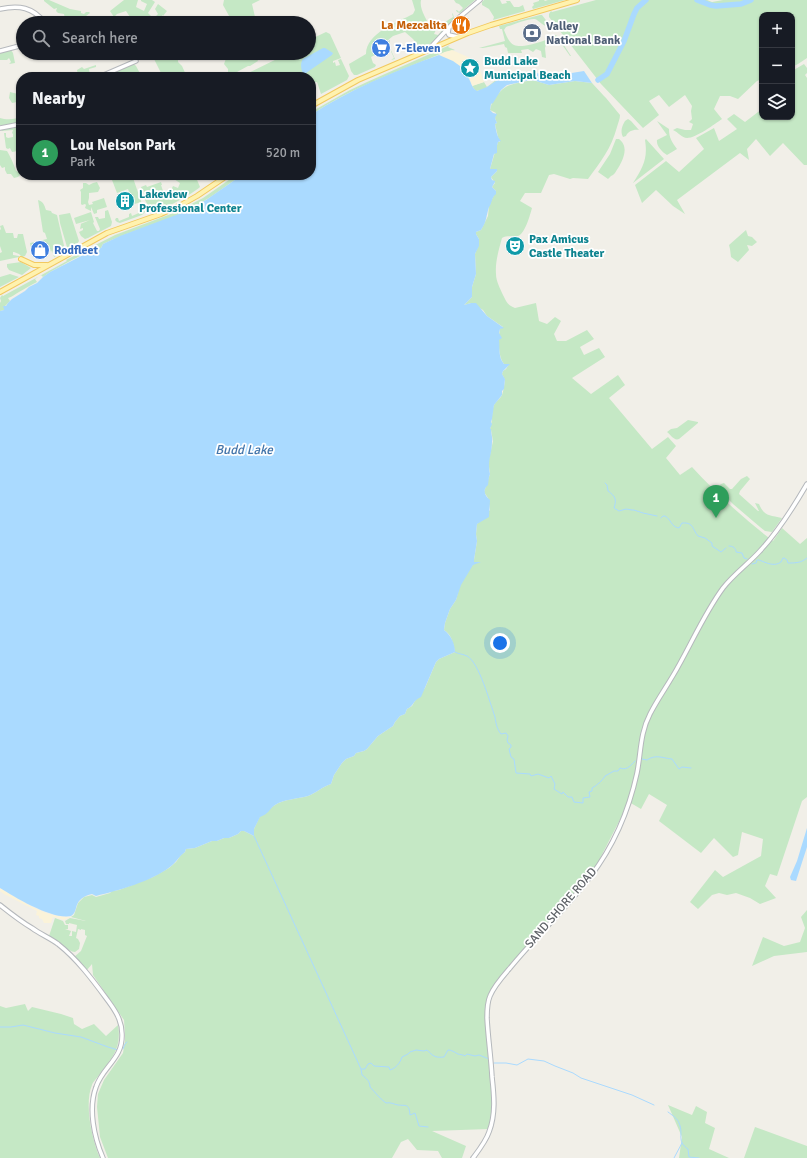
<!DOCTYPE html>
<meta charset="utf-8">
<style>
:root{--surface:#171b24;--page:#20242c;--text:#f1f3f6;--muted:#9ea1a6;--line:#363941;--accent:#b45309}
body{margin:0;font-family:Signika,sans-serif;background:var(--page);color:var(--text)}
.controls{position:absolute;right:12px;top:12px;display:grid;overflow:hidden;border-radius:8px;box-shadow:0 1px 3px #0004}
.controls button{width:36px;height:36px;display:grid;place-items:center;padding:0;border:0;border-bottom:1px solid var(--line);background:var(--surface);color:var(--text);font:20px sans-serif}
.you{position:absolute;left:500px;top:643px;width:14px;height:14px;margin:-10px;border:3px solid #fff;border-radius:50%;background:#1a73e8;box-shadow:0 0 0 6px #1a73e833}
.badge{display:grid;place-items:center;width:26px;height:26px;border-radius:50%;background:var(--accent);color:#fff;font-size:13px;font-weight:700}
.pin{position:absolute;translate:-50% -33px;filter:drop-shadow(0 1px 2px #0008)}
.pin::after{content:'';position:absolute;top:21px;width:14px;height:12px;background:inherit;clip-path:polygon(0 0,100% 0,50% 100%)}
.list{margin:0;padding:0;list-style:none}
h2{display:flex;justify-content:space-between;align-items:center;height:52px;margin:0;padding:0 16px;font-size:17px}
h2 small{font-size:13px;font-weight:400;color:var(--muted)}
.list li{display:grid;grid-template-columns:26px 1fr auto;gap:12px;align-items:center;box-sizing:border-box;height:56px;padding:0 16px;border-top:1px solid var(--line)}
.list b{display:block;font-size:15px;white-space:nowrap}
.list p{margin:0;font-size:13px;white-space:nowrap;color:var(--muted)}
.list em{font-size:13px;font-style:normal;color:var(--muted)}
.icon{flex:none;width:22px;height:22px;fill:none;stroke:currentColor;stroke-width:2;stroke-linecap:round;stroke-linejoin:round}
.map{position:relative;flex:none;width:807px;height:1158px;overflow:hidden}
.search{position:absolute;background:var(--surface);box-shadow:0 1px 3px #0004;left:16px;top:16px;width:300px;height:44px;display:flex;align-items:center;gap:10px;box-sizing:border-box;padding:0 14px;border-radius:22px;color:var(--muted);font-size:15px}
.panel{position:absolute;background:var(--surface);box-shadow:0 1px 3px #0004;left:16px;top:72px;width:300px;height:108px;border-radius:16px}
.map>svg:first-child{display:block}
.green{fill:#c5e8c5}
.sand{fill:#fbf3d9}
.water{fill:#aadaff}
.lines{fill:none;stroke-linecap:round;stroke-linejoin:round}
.stream{stroke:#aadaff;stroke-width:1}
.river{stroke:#aadaff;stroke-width:5.5}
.tertiary-casing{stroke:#b5b8bc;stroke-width:5.5}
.primary-casing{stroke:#f2c960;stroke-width:6}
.tertiary{stroke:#fff;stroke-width:3.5}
.primary{stroke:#fff2af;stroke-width:4}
.labels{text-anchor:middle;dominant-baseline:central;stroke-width:3.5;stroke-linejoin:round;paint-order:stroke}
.food-label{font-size:12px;font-weight:bold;fill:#c56008;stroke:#fff;text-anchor:end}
.service-label{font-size:12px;font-weight:bold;fill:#4e5e75;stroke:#fff;text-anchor:start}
.shop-label{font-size:12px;font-weight:bold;fill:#366cbe;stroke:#fff;text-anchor:start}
.culture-label{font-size:12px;font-weight:bold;fill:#0d838f;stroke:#fff;text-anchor:start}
.street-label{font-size:12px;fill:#5f6368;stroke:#fff}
.water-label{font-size:13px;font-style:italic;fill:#4174aa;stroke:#fff}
</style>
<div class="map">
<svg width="807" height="1158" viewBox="0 0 807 1158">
<rect width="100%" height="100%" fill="#f1efe8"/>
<!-- green -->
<path class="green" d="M44 0H49L70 9 81 11V13L84 14 86 12H89L90 13 86 16 88 23H78L76 20 71 18 65 19 64 14 58 13 56 11 57 8 54 9 44 1Z
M124 0H138L136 7 144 11 147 4 141 1V0H152L155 2 148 13 152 17 151 19 152 20 158 14 155 9 158 4 167 11 163 16 162 15V17L158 20 159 22 158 23H128L132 20 126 11 117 14 114 17 110 11Z
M224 0H260L252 4 255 17 233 23 223 5Z
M412 0H421C419 9 427 20 431 28L444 22 445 26C443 29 441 31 436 30L434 34 438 35 447 25 445 22 453 17 452 13 453 14 454 18 434 42 420 48 413 39 405 32 393 36 387 41 389 42V40H390L389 46 395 59 391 60 394 58 389 47 385 46 383 43 376 46 379 53 371 57 373 63 376 65 375 67 357 75H354L351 71 349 64 366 54C366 33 398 22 413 14L415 10Z
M454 0H475L460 13 457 12 456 10H457L459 12 463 8 459 4 456 3Z
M484 0H500L502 4 507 3 506 1H510L514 7H519L523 5 525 11 493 20 494 17 489 9 482 5V2Z
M539 0H544L545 1 548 0H565L533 9 532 7 534 5 533 3 539 1Z
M596 0H707L712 2 723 0H807V58L798 64 792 67V15H762V79L757 81 738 99 730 96H720L714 109 722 119C715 124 696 138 687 138 682 138 678 132 673 130L677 128 685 130H691L693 124 689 122 692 119 691 111 692 106 685 95 669 107 659 95 649 101 659 115 643 128 601 84 549 17V14L551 11 552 12Z
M540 15H542L549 24V26C543 27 540 21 535 19 529 18 512 25 506 27L504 30C506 35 509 43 514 45 524 49 548 40 556 35L562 42 571 56H570L563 46 557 43 552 45H546L545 48 546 58 542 57 541 51 536 49 533 52 528 49 521 50 522 53H508L507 48 505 47 504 44 483 48H479L505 41 502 29H500L499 26Z
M326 32 330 34 341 58 333 61V63L335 62 336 66 340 65 338 60 341 59 349 76 347 80 321 94 317 82 311 83V77H240L287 54 286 53H309V40Z
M450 45 448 47 455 50 445 52C400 71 352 87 311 115V112L350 90 367 82Z
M11 50 13 53 15 63 9 64 11 62 9 58 7 60H0V53Z
M151 53H181L178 56V62L182 66 187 77H163Z
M228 53H254L258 61 250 66H248L237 72 236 75 232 74 231 72H228V69L224 64Z
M134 64 136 66 142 77H107L108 75Z
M804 64 807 68V73L805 75 807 78V165H804L783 143 770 156 756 139 747 149 749 160 740 153 677 200 685 214 673 206 656 190 642 203 635 185 666 161 679 172 704 149 696 138 714 128 719 141 737 129 727 119 734 114 745 122 762 109V117H792V71Z
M96 65V67L89 69 90 76 93 77H84L82 73 80 74V72L78 75 77 70 82 67 84 69Z
M510 74C498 78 489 90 476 91L472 86 484 82 487 87 501 76 513 74H514Z
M531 80 536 81 549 85 575 81 592 83 604 96 606 98 620 115C620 119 618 123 617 127 611 149 601 161 588 179L573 178 570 179 554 174 549 175 541 193H525L520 201 532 208C530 215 525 234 518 236 512 237 507 235 502 238 499 249 495 262 496 274 496 281 500 288 503 295 506 301 508 306 515 308L536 303 539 321 547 324 555 317 561 321 554 334 557 341H566L587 330 594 339 580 347 584 355 599 348 605 357 572 378 591 394 618 375 625 385 609 398 652 449 668 437 676 446 666 458 680 475 692 467C717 494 744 519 773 541L782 528 800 544 807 538V797L802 801 777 876 770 874 765 886 776 898 760 904 750 898 736 893 727 895 719 893 712 895 698 909 690 902 715 870 723 877 761 856 763 839 742 832 738 855 733 857 714 838 701 853 659 821 667 805 649 794 641 809 629 802 592 874 490 993 486 1015 494 1103 489 1129 432 1131 466 1146 462 1158H442L438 1151 417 1150 408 1139 401 1142 392 1158H108L100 1137 97 1107 98 1094 104 1080 123 1053 125 1041V1034L124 1020 93 975 92 964 87 970 74 957 81 951 87 936 85 935V930L81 929V930L78 929 76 938 78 939 80 943 79 949 75 952C68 952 56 940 49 936L55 918 63 921 65 925H68V929H65L71 931 69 936H72V931L76 932 77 925 69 923V924H66L65 921 70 918 86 921 71 917 74 915 78 903 84 897 92 895 96 897 110 893 112 891 119 890 153 877 169 868 176 862 181 855 185 852 186 849 195 848 212 841H217L224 838H229L238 834 241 831H244L254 836V829L260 816C269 813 268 809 275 805 284 799 298 799 308 796 316 793 322 787 331 784L334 775 342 763 346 759 354 756 356 753 364 751 367 749 378 736 393 726 395 722 400 716 405 714 407 709 412 706 416 699 425 688 436 662 439 659 455 652C453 643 452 635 444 630L445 623 450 609 456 600 460 585 473 564 479 562H474V560L477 541 476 534 477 524 490 510 488 498 484 492 490 474 489 467V459L493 441 491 430 490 429C493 422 491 412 494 405 496 401 500 399 502 395 503 393 505 382 505 380 504 378 503 376 502 374L503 371 506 369 509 364H504C498 357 498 338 500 329L503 327 487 316 483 310 471 303 464 305 472 297V287L476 274 475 254 478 246 479 239 476 234V232L481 230 488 216 489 206 490 205 491 201 496 191 492 187 495 183 491 177 497 171 490 169 498 142H500L498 137 495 124 497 123 495 118 496 113 490 110C491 105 492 102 495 98 506 82 513 85 531 80Z
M21 89V108L18 106 17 102 12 103 9 98 10 92 18 94Z
M21 116V123L2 126 0 125V118C6 120 16 120 21 116Z
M628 119 631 121 639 130C634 129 628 131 626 136L623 137C620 131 622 126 625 121Z
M657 121 669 129C669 138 672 142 677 149L667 155C662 152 656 146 657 140L667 135Z
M21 126 19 127 18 132H19L21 134V155L20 145C19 149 17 152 12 152L10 148 8 149 6 148 4 133H6V137L8 138 13 137V134L12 133 13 130 1 131 3 129Z
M616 139H619C631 148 621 164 615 173L613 175 611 176 608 179 598 172 610 154Z
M646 139 664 159 633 183C643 167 648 159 645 140Z
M0 150 7 151C10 156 14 164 16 171L20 172 21 174 18 177 14 178 11 174H7L5 170V167L2 168 0 165Z
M112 175H132L142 204 141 205 139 206 138 203 131 205 134 204 133 201 134 200 133 196 130 195 128 189 117 193 112 180Z
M167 175H195L200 187C192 194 161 212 151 211L145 200 141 187 146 185 147 187 161 182 162 185H161L164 194 173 191 172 188 173 186 178 188 180 183 171 177H168L166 180H164L163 178Z
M236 175H242C223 188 205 202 185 212 159 225 129 231 103 244L101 248 95 249 72 260 50 272 43 277 41 275 35 279 37 282C30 285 25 289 19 292 15 294 12 297 8 298L10 301 4 307V310L0 311V303L1 301 0 298 2 295 3 296 67 261 66 260 115 235 176 212 203 198Z
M97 182 100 188 98 192 89 193V198L88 202 89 205 93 204 92 202 104 198 107 207 97 210V213L94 214 91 207V211L85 208 86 205 85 204 82 205 81 204V192L80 190 83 188V183H86L89 185 93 183Z
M38 200C44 202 44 205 46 210L51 211 52 213 57 215 65 250V251L54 257 52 250 51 252 49 245C44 243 40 247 37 249H32L33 254H32L30 243 47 239 45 233 43 232Z
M142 209H144L145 212 142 215 120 223 117 222 115 220 116 218H118L119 221 129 217V214L131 213 132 216 141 212V210Z
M108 210 112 222 111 226 88 238 85 239 81 236 79 232 83 230V228L80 229 81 224 78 225 90 220 76 224 74 218 91 212 94 222 93 223 97 231H99L100 229 95 217H98L99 219 105 218V211Z
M70 213 79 241 77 244 69 249 67 247 60 223 59 215Z
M3 225 6 233H13L14 238H17L18 234H23L27 252 25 256 22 257 19 254 14 252H13V255L19 256V257L0 261V253L2 252 0 246V230L1 229 0 226Z
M746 230 748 236 752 237 757 242 752 246 747 245 749 250 738 262 731 257 730 249 729 245Z
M21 262 31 268 22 275 9 270 7 267V264Z
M10 274 19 277 0 287V277Z
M688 420 698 422V423L679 439C674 441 671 435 667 432L671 429 677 428Z
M747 476 750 479 740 491 739 494 758 511H759L755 503 759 504C764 516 769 515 782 518L772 532 765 531 760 527 733 504 717 488 721 484 724 483 730 489H732L741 479Z
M807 910V952L774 956 752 966 763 937 784 946 800 942 805 928 801 917Z
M25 1004 28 1011 32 1007 61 1014 73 1018 74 1024 82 1029 94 1024 106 1036 118 1025C122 1048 112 1058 99 1075 97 1078 93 1082 92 1085 84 1104 92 1140 100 1158H0V1006L6 1008Z
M668 1105 692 1115 696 1106 707 1112 705 1123 715 1128 709 1149 729 1158H679L682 1137Z
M755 1127 807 1146V1158H744Z"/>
<!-- sand -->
<path class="sand" d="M452 50 477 61 484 82 472 86C471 79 468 75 462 71L463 69 447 59 439 55 445 52Z
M0 888C19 900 47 918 70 917L64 920 53 917 51 923H44L42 919 39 918V916L36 915 37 911 4 894 0 891Z"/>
<!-- water -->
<path class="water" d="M323 48H325L333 53 332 55 306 73H303C301 70 300 63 303 59Z
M439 55 453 61 460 66 463 69 462 72C473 79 469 86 477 91L487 87 499 79 510 74 536 73 553 76 584 71 592 83 575 81 549 85 536 81 531 80 507 85 501 90 493 103 491 104 490 110 493 113 497 114 495 118 497 123 495 124C496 130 497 137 501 141L498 142 497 146V153L494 154 490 169H497V171L491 177 492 180 495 181V182L492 187 496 191V194C491 198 492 204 489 207 486 216 487 221 481 230L476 232V234L479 239V246L475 254 476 274 472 287V297L464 305 471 303H476L487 316 504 328 500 329 499 333 502 338 499 340C500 348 498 357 504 364H510L503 371 502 374 505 379 504 389 502 391V395L494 405 492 419 491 422 492 424 490 429H491C491 434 493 438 492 442 492 455 487 460 490 474L489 477 488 485C482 490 485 496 490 500L489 517 477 524 476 534 477 541 474 560V562H481L473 565 461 585 456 600 450 609 445 623 444 630C451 635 455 644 455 652L439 659 436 662 421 697C412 701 415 705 407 709L405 714 400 716 395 722 393 726 378 736 367 749 364 751 356 753 354 756 346 759 342 763 334 775 331 784C322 787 316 793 308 796 298 799 284 799 275 805 268 810 270 813 260 817L254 829V836L244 831H241L238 834 229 838H224L217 841H212L195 848 186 849 185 852C179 856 176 863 170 867 150 882 119 890 96 896L92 894C84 896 78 899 76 908 75 912 74 914 71 916 53 920 16 898 0 888V311L4 310V309L3 306H6L8 303 12 299 25 291 29 287 37 283 43 277 50 272 95 249 101 248 103 244 120 236 184 212 206 200 242 175H311V115C350 89 395 71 439 55Z
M807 828V847L796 881 791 880 790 877 797 861Z"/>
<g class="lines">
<!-- stream -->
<path class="stream" d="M605 483 607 485 608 491C615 496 617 499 614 508L619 511 626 509 632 510H634L643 513 657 516
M661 518 663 516H665C671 519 671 527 679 528L682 523C694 522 692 529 698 536L705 538 712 543V546L721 552 726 548
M729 546C733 546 736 548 736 552L742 553 744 558 747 559
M752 564 756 563 757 560H759C767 563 774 567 781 562L783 558H784L787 560 788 563C796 563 801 563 807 558
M455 652C458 654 463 654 467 656 479 662 490 703 495 717 496 724 497 729 501 734L506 733 508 736 507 740 508 743 511 745V747L509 749 511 757 514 759 516 773 530 774 531 776 538 774 549 778 551 776 555 784 554 789 562 794 563 792 568 797H572L574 802 583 803V798L590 797 589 792 592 791V788C596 786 603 780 605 776L614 771H618L620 768C627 771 631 765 635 761
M642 759 647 760C656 754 662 758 672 759L679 769 682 767 691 768
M254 836 361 1069 362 1075C366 1078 370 1081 370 1087 375 1092 379 1098 386 1103 391 1102 393 1104 398 1105 406 1106 409 1103 410 1115L415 1113 419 1126 428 1127
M0 1027H11L23 1025 55 1033 81 1037 108 1047 118 1050
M123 1049 125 1044 127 1042
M494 1063H506L517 1065 528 1059 544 1061 555 1066 573 1073 581 1078 632 1095 654 1105
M361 1069H365L368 1064 371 1063 374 1066 389 1067 390 1070C396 1068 400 1063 402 1057L408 1054 410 1052 416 1050 424 1051 427 1050C433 1056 435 1058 444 1057L448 1050C452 1050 454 1052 458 1054 460 1055 462 1054 465 1056L467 1054 475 1056 479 1055 489 1059
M668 1112C672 1115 678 1119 679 1123 684 1134 676 1141 688 1149L689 1157 699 1158
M674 1158 682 1143"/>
<!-- river -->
<path class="river" d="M697 0 710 5 716 6 741 4 751 0
M598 80 607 74 624 41 634 14 637 8 646 0"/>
<defs>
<path id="tertiary" d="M0 9C19 5 33 7 45 23
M449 27 448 33 449 35 458 37
M429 49 456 20 480 0
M0 51 23 45
M99 77 136 61
M0 128 21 124
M0 905C10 913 20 921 32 928 40 934 50 938 58 944 77 959 92 979 106 998 111 1005 116 1011 119 1019 121 1024 122 1028 122 1034 123 1059 103 1066 96 1087 88 1109 94 1137 103 1158
M473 1158C479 1150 486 1141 489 1132 496 1114 494 1095 492 1077 491 1057 488 1038 487 1018 487 1011 487 1003 490 996 494 986 503 976 510 968 536 936 566 909 590 877 613 847 629 810 637 773 641 753 640 733 650 714 658 698 670 682 679 665 693 640 706 611 723 588 734 574 748 564 759 552 778 532 793 508 807 484"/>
<path id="primary" d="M311 106 358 80 468 33 491 25 577 0
M21 259 34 265H47
M0 292 107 233 161 214 181 205 197 196 228 175"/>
</defs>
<!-- tertiary casing -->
<use href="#tertiary" class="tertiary-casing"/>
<!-- primary casing -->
<use href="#primary" class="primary-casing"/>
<!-- tertiary -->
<use href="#tertiary" class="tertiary"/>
<!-- primary -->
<use href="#primary" class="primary"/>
</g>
<!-- icons -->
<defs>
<symbol id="restaurant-disc" viewBox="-11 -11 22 22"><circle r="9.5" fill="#e8710a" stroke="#fff"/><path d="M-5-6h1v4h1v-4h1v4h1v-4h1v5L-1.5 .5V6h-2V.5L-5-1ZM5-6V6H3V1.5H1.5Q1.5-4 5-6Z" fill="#fff"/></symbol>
<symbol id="bank-disc" viewBox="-11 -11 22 22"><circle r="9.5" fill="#5c6f8a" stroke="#fff"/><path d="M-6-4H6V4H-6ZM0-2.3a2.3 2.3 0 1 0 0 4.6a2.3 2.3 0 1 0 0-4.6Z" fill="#fff"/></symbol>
<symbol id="supermarket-disc" viewBox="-11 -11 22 22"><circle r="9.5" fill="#3f7fe0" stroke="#fff"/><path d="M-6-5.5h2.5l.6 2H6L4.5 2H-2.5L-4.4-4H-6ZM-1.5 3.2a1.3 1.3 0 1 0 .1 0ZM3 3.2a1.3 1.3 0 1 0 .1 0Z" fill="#fff"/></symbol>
<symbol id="sight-disc" viewBox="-11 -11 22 22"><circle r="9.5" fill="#0f9aa8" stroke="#fff"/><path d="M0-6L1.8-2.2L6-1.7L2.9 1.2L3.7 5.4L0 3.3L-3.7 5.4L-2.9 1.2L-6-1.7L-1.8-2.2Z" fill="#fff"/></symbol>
<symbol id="building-disc" viewBox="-11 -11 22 22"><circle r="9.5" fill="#0f9aa8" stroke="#fff"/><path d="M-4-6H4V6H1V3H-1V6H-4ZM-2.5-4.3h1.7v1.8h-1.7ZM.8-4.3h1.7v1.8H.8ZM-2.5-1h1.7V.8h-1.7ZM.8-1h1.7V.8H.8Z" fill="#fff"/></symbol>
<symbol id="theatre-disc" viewBox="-11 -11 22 22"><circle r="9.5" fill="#0f9aa8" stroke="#fff"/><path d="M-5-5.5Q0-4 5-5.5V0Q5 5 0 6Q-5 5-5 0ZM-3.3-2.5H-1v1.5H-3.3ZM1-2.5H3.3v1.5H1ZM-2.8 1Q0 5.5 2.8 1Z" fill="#fff"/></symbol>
<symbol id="shop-disc" viewBox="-11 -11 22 22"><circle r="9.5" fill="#3f7fe0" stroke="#fff"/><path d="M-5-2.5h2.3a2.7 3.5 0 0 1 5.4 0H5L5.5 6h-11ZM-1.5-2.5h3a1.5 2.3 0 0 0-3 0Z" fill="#fff"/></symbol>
</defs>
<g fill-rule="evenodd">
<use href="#restaurant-disc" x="450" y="14" width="22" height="22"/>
<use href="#bank-disc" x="521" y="22" width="22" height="22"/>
<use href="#supermarket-disc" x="370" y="37" width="22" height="22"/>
<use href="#sight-disc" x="459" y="57" width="22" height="22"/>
<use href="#building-disc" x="114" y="190" width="22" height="22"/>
<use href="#theatre-disc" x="504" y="235" width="22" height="22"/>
<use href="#shop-disc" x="29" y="239" width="22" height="22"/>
</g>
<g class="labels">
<!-- food labels -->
<g class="food-label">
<text x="447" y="25">La Mezcalita</text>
</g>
<!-- service labels -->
<g class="service-label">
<text x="546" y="26">Valley<tspan x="546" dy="14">National Bank</tspan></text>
</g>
<!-- shop labels -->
<g class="shop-label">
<text x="395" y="48">7-Eleven</text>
<text x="54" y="250">Rodfleet</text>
</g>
<!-- culture labels -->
<g class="culture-label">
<text x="484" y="61">Budd Lake<tspan x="484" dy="14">Municipal Beach</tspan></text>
<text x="139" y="194">Lakeview<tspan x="139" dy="14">Professional Center</tspan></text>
<text x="529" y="239">Pax Amicus<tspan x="529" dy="14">Castle Theater</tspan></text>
</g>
<!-- street labels -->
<g class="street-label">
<text transform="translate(561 908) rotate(-49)">SAND SHORE ROAD</text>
</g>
<!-- water labels -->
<g class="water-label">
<text x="244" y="450">Budd Lake</text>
</g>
</g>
</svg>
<div class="controls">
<button>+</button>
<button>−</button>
<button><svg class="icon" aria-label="layers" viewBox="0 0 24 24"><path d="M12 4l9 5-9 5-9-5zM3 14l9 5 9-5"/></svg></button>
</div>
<div class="you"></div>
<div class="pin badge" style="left:716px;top:518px;background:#2e9e5b">1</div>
<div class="search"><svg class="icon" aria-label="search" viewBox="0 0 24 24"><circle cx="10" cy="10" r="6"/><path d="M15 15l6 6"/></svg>Search here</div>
<section class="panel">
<h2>Nearby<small></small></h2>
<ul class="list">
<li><span class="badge" style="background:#2e9e5b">1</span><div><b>Lou Nelson Park</b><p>Park</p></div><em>520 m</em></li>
</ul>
</section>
</div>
